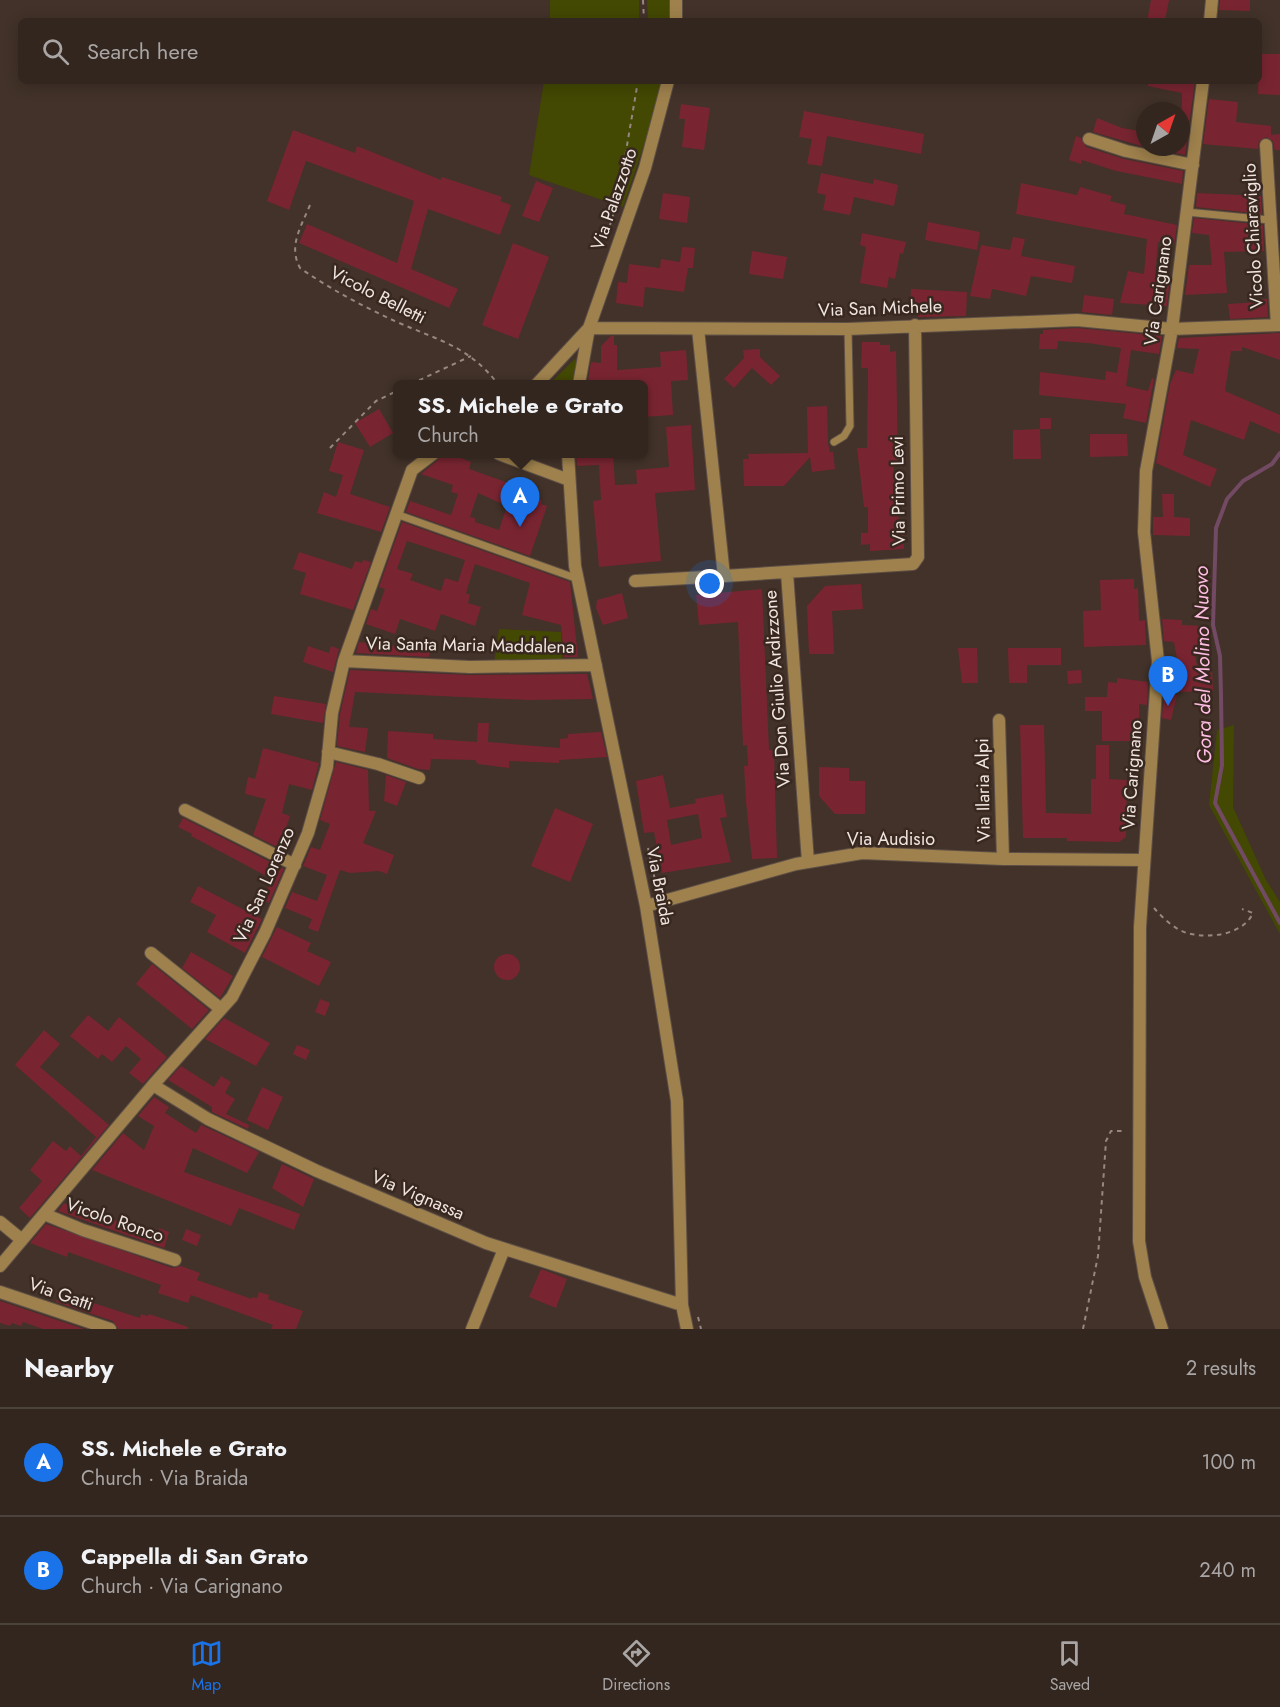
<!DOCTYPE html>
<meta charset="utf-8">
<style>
:root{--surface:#32261f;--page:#3d322c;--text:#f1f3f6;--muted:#a8a5a4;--line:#4d433d;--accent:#1a73e8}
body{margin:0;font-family:Jost,sans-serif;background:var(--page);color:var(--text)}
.compass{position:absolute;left:1136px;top:102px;width:54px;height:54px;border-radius:50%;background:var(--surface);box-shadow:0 3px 15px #0003;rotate:40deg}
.you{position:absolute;left:710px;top:584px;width:21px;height:21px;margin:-15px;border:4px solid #fff;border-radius:50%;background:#1a73e8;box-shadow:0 0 0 9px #1a73e833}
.badge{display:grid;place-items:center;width:39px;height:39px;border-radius:50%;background:var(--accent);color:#fff;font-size:20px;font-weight:700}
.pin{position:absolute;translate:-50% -50px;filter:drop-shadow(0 2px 3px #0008)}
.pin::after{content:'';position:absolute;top:32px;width:21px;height:18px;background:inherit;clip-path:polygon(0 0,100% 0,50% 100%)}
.popup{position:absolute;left:393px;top:380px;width:255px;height:78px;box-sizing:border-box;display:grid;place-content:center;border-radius:9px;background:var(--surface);filter:drop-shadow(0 2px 4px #0005);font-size:20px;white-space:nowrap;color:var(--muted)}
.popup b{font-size:22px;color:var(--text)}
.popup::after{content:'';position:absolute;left:50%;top:100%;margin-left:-12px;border:12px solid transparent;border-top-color:var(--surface)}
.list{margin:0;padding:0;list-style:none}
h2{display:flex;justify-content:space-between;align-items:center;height:78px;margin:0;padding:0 24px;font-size:26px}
h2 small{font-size:20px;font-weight:400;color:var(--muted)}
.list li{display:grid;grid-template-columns:39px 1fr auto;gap:18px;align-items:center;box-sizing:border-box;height:108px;padding:0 24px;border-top:2px solid var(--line)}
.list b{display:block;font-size:22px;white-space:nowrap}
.list p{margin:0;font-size:20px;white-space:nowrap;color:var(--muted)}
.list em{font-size:20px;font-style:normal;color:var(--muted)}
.icon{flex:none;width:33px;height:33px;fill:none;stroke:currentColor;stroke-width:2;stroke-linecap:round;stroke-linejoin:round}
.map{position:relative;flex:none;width:1280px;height:1329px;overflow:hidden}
.search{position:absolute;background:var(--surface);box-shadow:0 3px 15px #0003;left:18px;right:18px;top:18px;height:66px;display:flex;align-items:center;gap:15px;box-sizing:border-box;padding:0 21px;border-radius:9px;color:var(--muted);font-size:22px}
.sheet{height:294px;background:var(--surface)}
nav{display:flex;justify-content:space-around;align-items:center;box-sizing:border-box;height:84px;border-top:2px solid var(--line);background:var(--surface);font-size:16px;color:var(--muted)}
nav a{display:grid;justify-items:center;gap:3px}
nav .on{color:var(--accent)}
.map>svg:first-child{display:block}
.green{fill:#434803}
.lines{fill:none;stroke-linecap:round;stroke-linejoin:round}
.stream{stroke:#734a63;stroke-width:4}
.building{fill:#792531;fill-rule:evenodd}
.service-casing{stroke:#5e4f46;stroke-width:9}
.minor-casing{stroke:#5e4f46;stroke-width:14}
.path{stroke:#968881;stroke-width:2;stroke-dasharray:4.5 4.5;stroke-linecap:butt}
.service{stroke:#9e814c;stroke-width:7}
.minor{stroke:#9e814c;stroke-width:12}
.labels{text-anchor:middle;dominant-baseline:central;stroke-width:5;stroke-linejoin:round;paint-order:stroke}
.street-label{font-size:18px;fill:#f0e5e0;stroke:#38281f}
.water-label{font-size:20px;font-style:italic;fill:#febee4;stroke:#38281f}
</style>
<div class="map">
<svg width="1280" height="1329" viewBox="0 0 1280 1329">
<rect width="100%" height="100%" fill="#423229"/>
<!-- green -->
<path class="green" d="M550 0H639V21H550Z
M647 0H669L671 21H648Z
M544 81H661L653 118 623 207 529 175Z
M575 359 580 364 576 384H549Z
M499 629 561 632 563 663H494Z
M1234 725 1233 807 1266 880 1280 902V934L1209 805 1217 730Z"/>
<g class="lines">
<!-- stream -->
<path class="stream" d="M1280 453 1272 464 1243 481 1227 499 1216 528 1213 625 1220 656 1221 695 1222 765 1215 803 1280 923"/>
</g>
<!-- building -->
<path class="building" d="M1151 0H1169L1165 21H1147Z
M1220 0H1250V11L1219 10Z
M1259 54H1280V95L1258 94Z
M1148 81H1195L1185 155 1147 147H1181L1182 93 1148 86Z
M1209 99 1238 102 1236 122 1271 126V135L1280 134V150H1275L1273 141 1266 137 1259 141 1258 149 1203 144Z
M681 104 710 108 704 150 682 147 685 119H679Z
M804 111 924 134 921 154 827 136 822 166 807 164 812 139 799 137Z
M1097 118 1122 128 1145 132V147L1093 132Z
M293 130 355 153 357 146 441 180 442 177 502 197 500 201 511 205 500 235 428 209 411 269 458 289 449 308 299 243 307 224 397 263 414 201 306 161 289 210 267 201Z
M1076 136 1081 138 1086 147 1124 159 1183 171 1182 184 1116 171 1082 160 1081 164 1069 160Z
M821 173 873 184 874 179 898 185 894 206 854 197 850 215 823 210 826 195 817 193Z
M536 181 553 188 539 222 522 216Z
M1021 183 1077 195 1080 187 1112 196 1110 201 1126 205 1124 214 1177 225 1174 245 1158 242 1155 276 1170 278 1167 306 1120 303 1128 271 1144 274 1147 239 1016 214Z
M663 193 690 197 687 223 659 219Z
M1197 193 1261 196 1262 214 1196 207Z
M1194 218 1263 225 1264 251 1224 252 1227 293 1185 295 1189 265H1212L1209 235 1192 233Z
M928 222 980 232 977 250 925 240Z
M862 233 906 242 903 254 900 253 895 279 889 277 887 288 860 283 866 247 860 245Z
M1013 237 1025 239 1021 256 1075 266 1072 283 1031 276 1026 296 992 289 990 299 970 296 981 245 1010 250Z
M513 243 549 257 518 339 482 325Z
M682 247 695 248 693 268H688L684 292 645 287 643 307 616 303 618 282 627 283 629 264 660 268 661 259 680 262Z
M752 251 787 257 783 279 749 274Z
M911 289 967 292 966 316 918 317V309H910Z
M1084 295 1114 299 1112 315 1082 312Z
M1260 299H1267L1268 317 1230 319 1228 304 1260 302Z
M1077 328 1162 336 1159 354 1131 350 1126 386 1148 391 1152 378 1154 379 1146 423 1123 418 1126 404 1039 395 1040 372 1105 380 1106 371 1117 373 1121 348 1088 343 1058 341 1057 349H1039L1040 334H1043V330Z
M1280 333V360L1242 347V351H1231L1225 391 1280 415V434L1250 421 1244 440 1191 420 1183 455 1217 469 1210 487 1156 463 1170 384 1176 370 1193 374 1199 349 1177 348 1179 338Z
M611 336H614V345H617V370L661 367 660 352 686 350 688 380 671 381 673 415 643 417V384L588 382 591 362 601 363V346Z
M862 342H880V345H890V352L896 351 898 465H893L899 522H903L904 549 870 551V544L861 545V533H868V507H864L857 448H867L868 368H861Z
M760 349V357L780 376 771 385 752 368 734 388 724 379 744 358 743 350Z
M827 406 828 443 830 452H833L835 469 812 472 810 457 784 486H744L743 459H749L748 454 808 453 807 407Z
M379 409 393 433 370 447 355 423Z
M1040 418H1051V429H1040Z
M691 425 695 490 655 493 661 561 599 567 593 501 601 500 599 465 577 466 576 453H613L615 485 637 484 636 470 669 467 666 427Z
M1040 429 1041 459H1013V430Z
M1090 434H1127L1128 456 1090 457Z
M338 442 364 450 350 494 390 507 381 532 317 513 324 492 336 497 343 475 329 471Z
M441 453H449L471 462 469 469 514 485 513 490 542 500 541 504 547 506 530 556 406 512 410 501 451 515 458 494 451 492 453 485 421 474 438 460ZM478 493 507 506 499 530 475 522V518L470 517Z
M1162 494H1174V517L1190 518V536L1153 535V517H1163Z
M402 522 570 582 578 657H564L561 625 522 615 530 583 475 564 466 593 470 595 468 603 481 607 475 626 441 614 435 631 400 619 395 634 366 624 371 609 377 611 385 589 379 587ZM407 541 465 560 458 582 445 578 441 591 410 580 413 574 397 569Z
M299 552 352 569 355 561 362 563 363 560 371 562 353 610 300 594 306 573 293 569Z
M1134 579V589L1138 588 1139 621 1145 620 1146 645 1084 647 1083 611 1101 610 1100 580Z
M861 584 863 609 832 611 834 654H809L807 606 825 586Z
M762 589 769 750H774L777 858 752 859 746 802 744 766H748L747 745 743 746 738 622 699 625 696 595Z
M622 593 628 618 603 625 596 608 597 600Z
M1162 619 1182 620V625L1205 626 1204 645 1193 646 1198 670 1212 669 1213 691 1178 692 1177 675H1180L1174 642 1164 641Z
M359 642 430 650 429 657 356 653Z
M308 646 329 653 331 646 339 649 333 672 303 662Z
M958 648H977L978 683H962Z
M1008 648H1061V665H1027V683H1009Z
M350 670 470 675 579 674H587L593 699 528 700 355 692 349 727 368 728 365 752 337 746 340 714Z
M1081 670 1082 683 1068 684 1067 671Z
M1117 678 1148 682 1147 705 1139 704V741H1102V711H1085V697H1107L1108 682 1117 683Z
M1164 692 1177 695 1171 720 1162 718Z
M274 696 326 704 323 723 271 714Z
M478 723H489L488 742 560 748V739L568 738V734L601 732 607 757 559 760V763L509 761V768L478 764 475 760 431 759 430 770 418 769 387 758 388 731 433 734V739L477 742Z
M1020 725H1044L1046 813 1091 814V779H1096V745H1109V779L1127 780 1126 837 1119 842 1067 841V838H1023Z
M263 748 319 763 312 790 289 784 282 813 290 816 279 848 253 835 266 799 245 794 248 777 255 779Z
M336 762 368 770 369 811H376L363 843 394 855 387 874 379 871 350 873 340 870 318 932 308 928 312 919 285 908 292 892 317 901 327 875 303 866 311 847 320 850 330 824 320 820Z
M819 767 849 768V781H865V814H835L819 796Z
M386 775 406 782 397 806 384 801Z
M663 775 670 808 696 803 695 799 723 794 727 817 720 818 731 862 662 873 654 832 644 833 636 781ZM698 814 702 838 671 845 667 820Z
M555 808 593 824 570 882 531 866Z
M183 818 284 869 269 903 263 900 272 879 191 836 192 834 178 827Z
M198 886 262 919 245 953 207 932 216 915 190 902Z
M277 927 311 943 307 951 331 962 319 986 262 957Z
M191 952 233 976 220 998 182 968Z
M494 967a13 13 0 1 1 26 0a13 13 0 1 1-26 0Z
M152 964 209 1010 192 1029 136 984Z
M320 999 330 1003 325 1016 315 1012Z
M88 1015 108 1031 119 1017 167 1057 143 1084 129 1073 141 1059 126 1046 112 1062 102 1054 98 1059 70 1036Z
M224 1018 270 1043 256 1066 205 1039Z
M44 1030 60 1044 40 1067 109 1125 30 1218 19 1208 42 1181 30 1170 53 1141 66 1151 70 1146 81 1156 96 1137 15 1065Z
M297 1045 310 1050 306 1060 293 1054Z
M181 1066 214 1087 221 1076 231 1082 225 1093 235 1099 226 1114 249 1125 248 1129 212 1112V1107L168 1080Z
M262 1087 283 1097 268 1130 247 1120Z
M154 1097 169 1107 165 1113 196 1133 201 1125 259 1152 247 1173 193 1148 184 1172 300 1214 294 1230 239 1208 231 1226 92 1170 123 1133 144 1150 154 1126 138 1116Z
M282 1164 314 1179 303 1207 272 1188Z
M64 1203 81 1212 84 1206 104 1217 157 1234 159 1228 169 1232 164 1248 58 1211Z
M46 1224 172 1268 181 1266 200 1273 197 1280 252 1299V1297L257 1298 259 1292 269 1295 268 1299 303 1311 296 1329H271L273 1325 191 1295 188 1303 158 1293 161 1285 68 1252 67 1257 30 1243Z
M186 1229 201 1235 197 1246 182 1240Z
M541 1269 567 1279 556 1308 529 1297Z
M59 1292 140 1318 141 1314 148 1316 149 1314 188 1327V1329H118L113 1321 56 1302Z
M0 1301 84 1329H43L23 1322 21 1326 12 1323 10 1326 0 1323Z"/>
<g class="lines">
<defs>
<path id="service" d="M1186 212 1270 220
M834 442 844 436 850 426 848 329
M396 514 578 579"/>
<path id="minor" d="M676 0V21
M1210 21 1212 0
M1089 139 1126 151 1193 165
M1266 145 1277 325
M589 328 848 329 1077 320 1172 329 1280 325
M698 329 724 576 913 564 918 557 915 325
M537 384 589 328
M579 384 589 328 645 168 668 81
M499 454 569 480
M568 454 575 566 646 906 677 1101 682 1305 687 1329
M787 573 808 862
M635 581 724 576
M344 661 470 667 596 665
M999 720 1003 859
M328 752 378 764 419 778
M185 810 295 865
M646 906 796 864 862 853 1003 859 1143 860
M151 953 221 1009
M153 1085 208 1119 317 1171 486 1243 682 1305
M44 1214 83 1230 175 1260
M0 1222 22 1240
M0 1266 153 1085 232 997 265 933 308 833 327 767 332 713 344 661 412 470 433 454
M0 1292 110 1329
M472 1329 504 1249
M1162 1329 1145 1277 1139 1241 1140 927 1158 661 1144 532 1146 471 1172 329 1203 81"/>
</defs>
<!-- service casing -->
<use href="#service" class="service-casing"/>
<!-- minor casing -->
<use href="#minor" class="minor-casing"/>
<!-- path -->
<path class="path" d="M643 0 644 21
M310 205C301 227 288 246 300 268 330 289 364 307 397 322 440 341 468 346 498 384
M610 225 618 198 638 81
M411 384 471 356
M330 448 376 401 397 391
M648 848 655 880
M1154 908C1163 918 1174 929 1187 933 1209 939 1243 935 1253 913L1242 909
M698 1317 701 1329
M1083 1329 1098 1256 1106 1141 1111 1131H1126"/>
<!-- service -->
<use href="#service" class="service"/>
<!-- minor -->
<use href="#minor" class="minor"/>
</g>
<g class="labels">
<!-- street labels -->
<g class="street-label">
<text transform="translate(614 199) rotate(-71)">Via Palazzotto</text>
<text transform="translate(1253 236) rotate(-93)">Vicolo Chiaraviglio</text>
<text transform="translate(1158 291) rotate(-82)">Via Carignano</text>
<text transform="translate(378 295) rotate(27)">Vicolo Belletti</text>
<text transform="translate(880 308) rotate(-2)">Via San Michele</text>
<text transform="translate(898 491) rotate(-91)">Via Primo Levi</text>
<text transform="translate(470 645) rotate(1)">Via Santa Maria Maddalena</text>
<text transform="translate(777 689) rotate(-94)">Via Don Giulio Ardizzone</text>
<text transform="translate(1132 775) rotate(-86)">Via Carignano</text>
<text transform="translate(983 790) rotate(-91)">Via Ilaria Alpi</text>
<text x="891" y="839">Via Audisio</text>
<text transform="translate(264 885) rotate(-66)">Via San Lorenzo</text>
<text transform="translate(660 886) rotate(79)">Via Braida</text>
<text transform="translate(418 1195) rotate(23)">Via Vignassa</text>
<text transform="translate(115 1220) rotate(19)">Vicolo Ronco</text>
<text transform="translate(61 1294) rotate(19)">Via Gatti</text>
</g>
<!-- water labels -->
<g class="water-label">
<text transform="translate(1203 665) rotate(-91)">Gora del Molino Nuovo</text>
</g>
</g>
</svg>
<svg class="compass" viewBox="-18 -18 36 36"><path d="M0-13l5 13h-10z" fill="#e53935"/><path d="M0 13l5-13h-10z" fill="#a8a5a4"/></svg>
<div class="you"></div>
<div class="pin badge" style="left:520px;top:527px">A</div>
<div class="popup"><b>SS. Michele e Grato</b>Church</div>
<div class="pin badge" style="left:1168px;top:706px">B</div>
<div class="search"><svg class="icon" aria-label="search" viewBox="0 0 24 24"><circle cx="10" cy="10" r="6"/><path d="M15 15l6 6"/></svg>Search here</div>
</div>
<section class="sheet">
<h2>Nearby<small>2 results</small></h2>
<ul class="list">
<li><span class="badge">A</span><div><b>SS. Michele e Grato</b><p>Church · Via Braida</p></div><em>100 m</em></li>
<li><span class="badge">B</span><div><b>Cappella di San Grato</b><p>Church · Via Carignano</p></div><em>240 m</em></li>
</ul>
</section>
<nav>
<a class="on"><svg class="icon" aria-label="map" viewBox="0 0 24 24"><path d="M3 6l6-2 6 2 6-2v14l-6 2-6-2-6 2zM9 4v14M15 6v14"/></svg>Map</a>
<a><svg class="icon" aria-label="directions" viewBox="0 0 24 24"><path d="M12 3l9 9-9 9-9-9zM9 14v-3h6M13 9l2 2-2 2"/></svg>Directions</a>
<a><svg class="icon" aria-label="saved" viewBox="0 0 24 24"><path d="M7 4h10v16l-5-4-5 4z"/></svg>Saved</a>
</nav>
